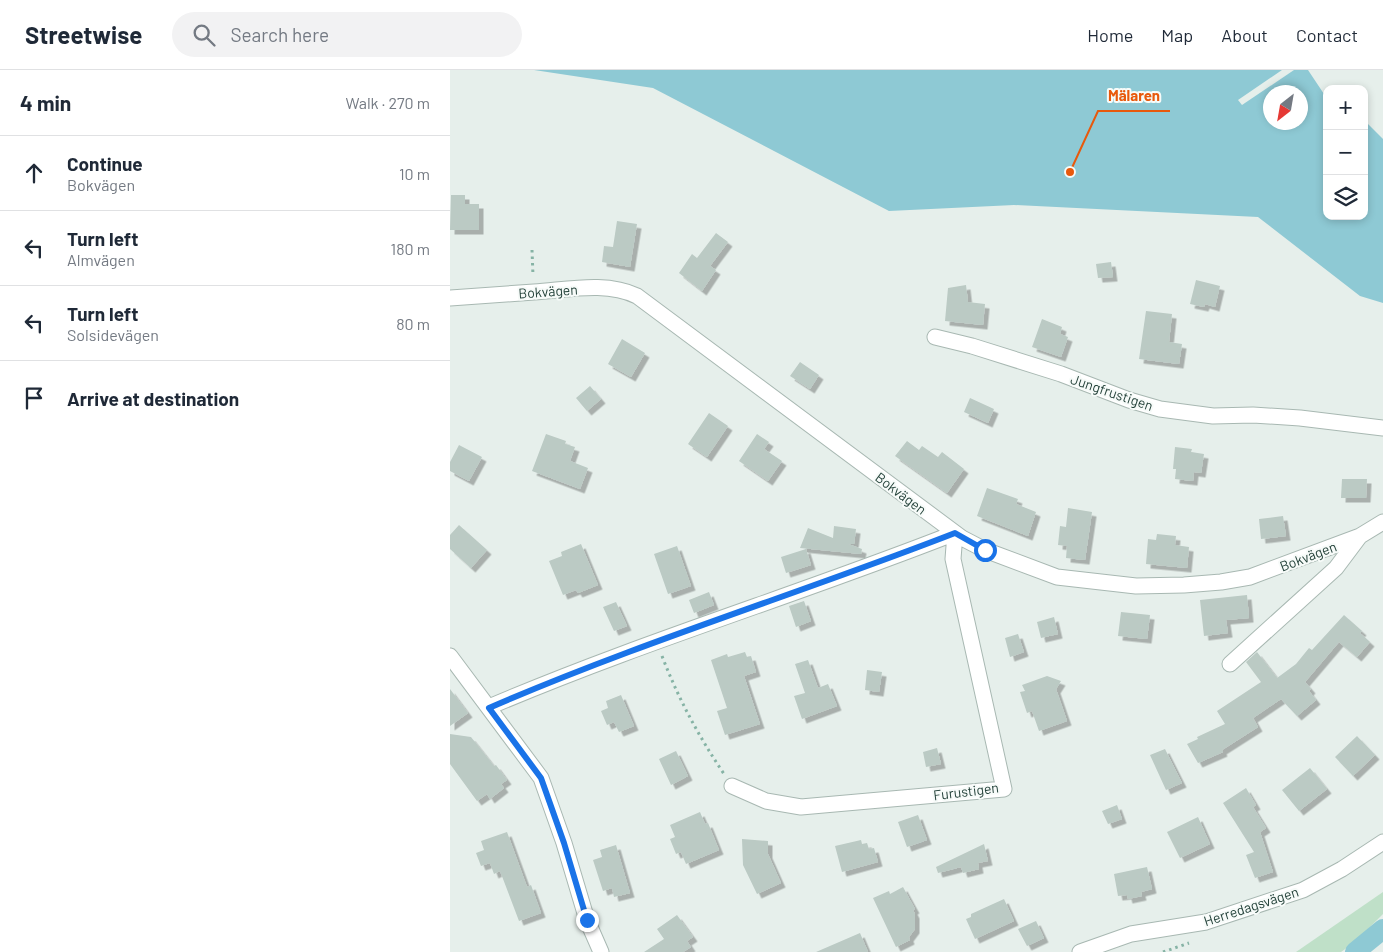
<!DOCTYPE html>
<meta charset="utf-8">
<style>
:root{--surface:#fff;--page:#f2f2f3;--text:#1f2937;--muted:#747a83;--line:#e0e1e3}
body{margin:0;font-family:Barlow,sans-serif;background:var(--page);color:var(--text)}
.controls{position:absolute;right:15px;top:15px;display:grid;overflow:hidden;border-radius:10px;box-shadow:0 2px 8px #0003}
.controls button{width:45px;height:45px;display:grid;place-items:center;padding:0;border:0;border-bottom:1px solid var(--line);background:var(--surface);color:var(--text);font:25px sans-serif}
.compass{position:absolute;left:813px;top:15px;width:45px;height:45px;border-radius:50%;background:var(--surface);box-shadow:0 2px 8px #0003;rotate:211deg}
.stop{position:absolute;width:15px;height:15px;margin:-11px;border:4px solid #1a73e8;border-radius:50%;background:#fff}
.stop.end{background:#1a73e8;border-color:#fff;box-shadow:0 1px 5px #0008}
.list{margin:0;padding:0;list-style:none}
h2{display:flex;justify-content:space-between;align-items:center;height:65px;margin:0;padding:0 20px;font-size:21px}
h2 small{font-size:16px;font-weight:400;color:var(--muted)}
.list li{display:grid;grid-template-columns:32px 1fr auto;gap:15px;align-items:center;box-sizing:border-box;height:75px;padding:0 20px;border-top:1px solid var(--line)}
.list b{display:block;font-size:19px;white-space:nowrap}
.list p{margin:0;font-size:16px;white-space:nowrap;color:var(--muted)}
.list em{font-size:16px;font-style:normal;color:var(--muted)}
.icon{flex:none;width:28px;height:28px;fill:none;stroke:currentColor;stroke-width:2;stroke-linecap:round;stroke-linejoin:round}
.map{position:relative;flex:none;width:933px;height:882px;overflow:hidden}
header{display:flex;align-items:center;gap:30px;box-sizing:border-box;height:70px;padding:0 25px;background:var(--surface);border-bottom:1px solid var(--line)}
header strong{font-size:24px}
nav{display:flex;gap:28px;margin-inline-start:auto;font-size:18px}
.search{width:350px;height:45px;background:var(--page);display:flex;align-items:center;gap:12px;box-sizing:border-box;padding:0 18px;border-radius:28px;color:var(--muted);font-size:19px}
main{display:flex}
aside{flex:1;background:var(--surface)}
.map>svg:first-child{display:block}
.green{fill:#bfe0c8}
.water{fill:#8ec9d4;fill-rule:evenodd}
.pier{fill:#e6efeb}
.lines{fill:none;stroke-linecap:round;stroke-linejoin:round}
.canal{stroke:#8ec9d4;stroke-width:20}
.building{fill:#bbcac4;filter:url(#shadow)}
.minor-casing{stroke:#a8b8b2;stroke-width:17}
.path{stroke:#86b3a5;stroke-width:3;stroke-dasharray:2.5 4;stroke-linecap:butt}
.minor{stroke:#fff;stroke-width:15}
.route{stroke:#1a73e8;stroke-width:6}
.labels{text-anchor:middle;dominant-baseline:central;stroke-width:4;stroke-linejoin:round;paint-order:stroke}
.street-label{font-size:14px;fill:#24423a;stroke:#f7fbf9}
.leader{fill:none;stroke:#e8590c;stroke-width:2}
.callout-dot{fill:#e8590c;stroke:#f7fbf9;stroke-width:2}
.callout-label{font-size:15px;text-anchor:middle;font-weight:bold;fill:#e8590c;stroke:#f7fbf9;stroke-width:4;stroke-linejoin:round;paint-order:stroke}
</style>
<header>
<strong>Streetwise</strong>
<div class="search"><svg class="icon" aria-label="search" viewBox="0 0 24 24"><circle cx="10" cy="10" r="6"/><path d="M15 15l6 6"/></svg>Search here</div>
<nav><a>Home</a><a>Map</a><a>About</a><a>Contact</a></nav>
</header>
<main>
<aside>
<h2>4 min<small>Walk · 270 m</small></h2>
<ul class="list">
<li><svg class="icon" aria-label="ahead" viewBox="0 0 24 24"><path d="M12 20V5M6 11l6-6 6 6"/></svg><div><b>Continue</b><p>Bokvägen</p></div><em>10 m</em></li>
<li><svg class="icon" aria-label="left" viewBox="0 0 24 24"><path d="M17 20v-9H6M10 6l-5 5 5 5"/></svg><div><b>Turn left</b><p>Almvägen</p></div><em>180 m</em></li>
<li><svg class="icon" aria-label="left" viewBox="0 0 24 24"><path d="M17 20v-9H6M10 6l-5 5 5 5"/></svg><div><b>Turn left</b><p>Solsidevägen</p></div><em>80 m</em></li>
<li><svg class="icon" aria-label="arrive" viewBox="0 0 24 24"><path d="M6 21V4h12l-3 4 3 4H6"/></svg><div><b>Arrive at destination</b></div></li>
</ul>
</aside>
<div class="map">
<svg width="933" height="882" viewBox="0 0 933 882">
<defs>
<filter id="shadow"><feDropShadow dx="4.5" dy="4.5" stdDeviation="0" flood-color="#0004"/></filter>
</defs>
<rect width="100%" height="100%" fill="#e6efeb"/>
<!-- green -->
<path class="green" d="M933 822V844L905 872 891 882H846Z"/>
<!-- water -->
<path class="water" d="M84 0H858L874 24 877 32V146H914V50L933 69V233L910 226 808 147 564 135 439 141 203 18ZM821 22H851V52H821Z"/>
<!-- pier -->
<path class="pier" d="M832 0H844L792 35 788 30Z"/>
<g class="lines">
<!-- canal -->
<path class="canal" d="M905 882 933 859"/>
</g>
<!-- building -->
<path class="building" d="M1 125H15V134H29V160H0Z
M167 151 187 154 180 197 152 192 154 176 163 177Z
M266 163 278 172 260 196 266 200 252 221 229 203 242 184 247 188Z
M661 192 663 207 648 208 646 194Z
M746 210 770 216 765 237 755 234 754 237 740 234Z
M516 215 518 232 535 234 533 255 495 251 498 218Z
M696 241 722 244 719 272 732 274 729 294 689 289Z
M592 249 612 257 610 264 618 267 611 287 582 277Z
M172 269 195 283 181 307 158 294Z
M350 292 369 305 360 319 340 306Z
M140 316 151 329 137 341 126 328Z
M520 328 544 339 538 353 514 342Z
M259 343 278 356 257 387 238 374Z
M96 364 116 371 115 374 125 377 120 391 138 398 130 419 82 401Z
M307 364 319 372 314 379 332 391 318 411 289 391Z
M457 371 469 380 472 376 488 387 492 382 514 399 497 423 445 386Z
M9 375 32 387 19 411 0 401V392Z
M725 377 742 379 741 382 754 384 751 403 744 402 743 411 725 409 726 399H723Z
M892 409H917L916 428H891Z
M537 418 568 429 566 434 586 442 578 466 527 446Z
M618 438 642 442 635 490 616 488 617 476 608 475 610 456 616 457Z
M833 446 836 466 811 469 809 449Z
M9 455 37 480 21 498 0 479V465Z
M384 456 406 459 404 474H398L412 479 411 484 350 478 358 458 383 468Z
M707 464 726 466 725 475 739 477 737 498 696 494 698 469 706 470Z
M131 474 148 515 128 523 126 520 113 525 99 491 112 486 111 482Z
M227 476 241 516 218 524 204 484Z
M356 479 361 495 336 503 331 487Z
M259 522 264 535 244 543 239 530Z
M797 525 799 548 776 550 778 563 754 566 750 530Z
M354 531 361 551 346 557 339 536Z
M166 532 177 556 164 561 153 537Z
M671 542 700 545 697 569 668 566Z
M894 545 912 561 910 563 920 572 907 587 889 572 855 612 861 619 859 621 866 630 847 646 831 629 803 648 808 657 772 680 773 682 748 693 737 674 748 669 747 667 775 654 767 641 811 612 796 592 807 582 827 608 846 594 859 578 862 580Z
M604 547 608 564 591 568 587 552Z
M568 564 574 582 560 587 555 568Z
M295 582 297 587 301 586 306 602 294 606 310 654 275 665 267 641 277 638 261 590 277 584 278 587Z
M358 590 368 618 378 614 387 636 352 649 344 626 355 623 345 594Z
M417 600 432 602 429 622 415 620Z
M597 606 611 611 606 619 617 651 589 661 582 641 577 643 570 622 575 621 572 615Z
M0 619 18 643 0 656Z
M171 625 184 656 169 662 164 652 157 655 151 641 158 638 156 631Z
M0 664 21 667 44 696 46 695 57 710 51 714 54 718 40 729 37 724 27 731 0 694Z
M907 666 925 685 903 706 885 687Z
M487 678 491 694 476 697 473 682Z
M715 679 732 713 716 720 700 685Z
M226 681 238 706 221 715 209 689Z
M860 698 877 719 849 741 832 720Z
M796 718 806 735 803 737 816 758 810 762 823 802 805 808 796 785 804 782 773 733Z
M667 735 672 749 658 754 652 741Z
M250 742 255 754 258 753 269 780 236 794 231 782 226 784 220 769 225 767 220 755Z
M468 745 477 770 457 777 448 752Z
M748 747 760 774 730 788 717 762Z
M57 762 77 817 81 815 91 843 69 851 50 801 44 804 40 793 31 796 26 783 34 780 31 771Z
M292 769 318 771V784L331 813 307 824 293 795Z
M411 770 412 774 417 773 419 779 424 778 428 792 392 802 385 776Z
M534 774 538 791 528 793 529 799 513 803 511 797 488 803 486 797Z
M166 775 180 823 164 827 162 818 153 821 143 790 152 787 150 780Z
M697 797 702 819 691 822 692 826 678 829 677 825 668 826 664 804Z
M453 817 465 839 463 840 465 844V859L459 867 460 870 446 877 423 828 439 821 440 824Z
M554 829 564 851 525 869 516 849 521 847V844Z
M227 845 243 867 237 871 241 877 233 882H194L214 869 207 859Z
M586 851 594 868 577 876 568 859Z
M410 863 418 882H366Z"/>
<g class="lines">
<defs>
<path id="minor" d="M0 228C28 226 56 224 84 222 117 220 156 211 187 226L512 468 535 480 607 507 686 516 734 515 771 512 800 507 910 466 933 452
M485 267 522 276 611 304 679 330 710 339 763 346 803 345 850 348 933 358
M0 586 91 708 114 773 137 850 151 882
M780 594 886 498 910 466
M39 637C191 572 350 524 505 463L503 489 554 719 351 737 316 731 282 716
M630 882 681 864 756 852 853 820 892 799 933 772"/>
</defs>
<!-- minor casing -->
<use href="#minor" class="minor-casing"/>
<!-- path -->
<path class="path" d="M82 180 83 206
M212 586C229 630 248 665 274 704
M713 882 739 873"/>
<!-- minor -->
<use href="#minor" class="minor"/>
</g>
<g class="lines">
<!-- route -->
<path class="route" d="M137 850 114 773 91 708 39 638C191 572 351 523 505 463L535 480"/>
</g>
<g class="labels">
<!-- street labels -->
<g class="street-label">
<text transform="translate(98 221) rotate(-4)">Bokvägen</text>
<text transform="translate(662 322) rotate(19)">Jungfrustigen</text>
<text transform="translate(451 423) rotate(37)">Bokvägen</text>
<text transform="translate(858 486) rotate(-21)">Bokvägen</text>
<text transform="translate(516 721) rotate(-7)">Furustigen</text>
<text transform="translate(801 836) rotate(-18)">Herredagsvägen</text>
</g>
</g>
<!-- callouts -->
<path class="leader" d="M620 102L648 41H720"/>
<circle class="callout-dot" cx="620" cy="102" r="5"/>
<g class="callout-label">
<text x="684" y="31">Mälaren</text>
</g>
</svg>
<div class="controls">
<button>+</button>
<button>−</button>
<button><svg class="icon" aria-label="layers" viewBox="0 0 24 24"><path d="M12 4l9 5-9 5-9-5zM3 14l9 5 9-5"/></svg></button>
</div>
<svg class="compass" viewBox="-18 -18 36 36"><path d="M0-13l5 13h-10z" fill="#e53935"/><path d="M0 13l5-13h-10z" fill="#747a83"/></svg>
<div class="stop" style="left:535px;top:480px"></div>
<div class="stop end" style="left:137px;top:850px"></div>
</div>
</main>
